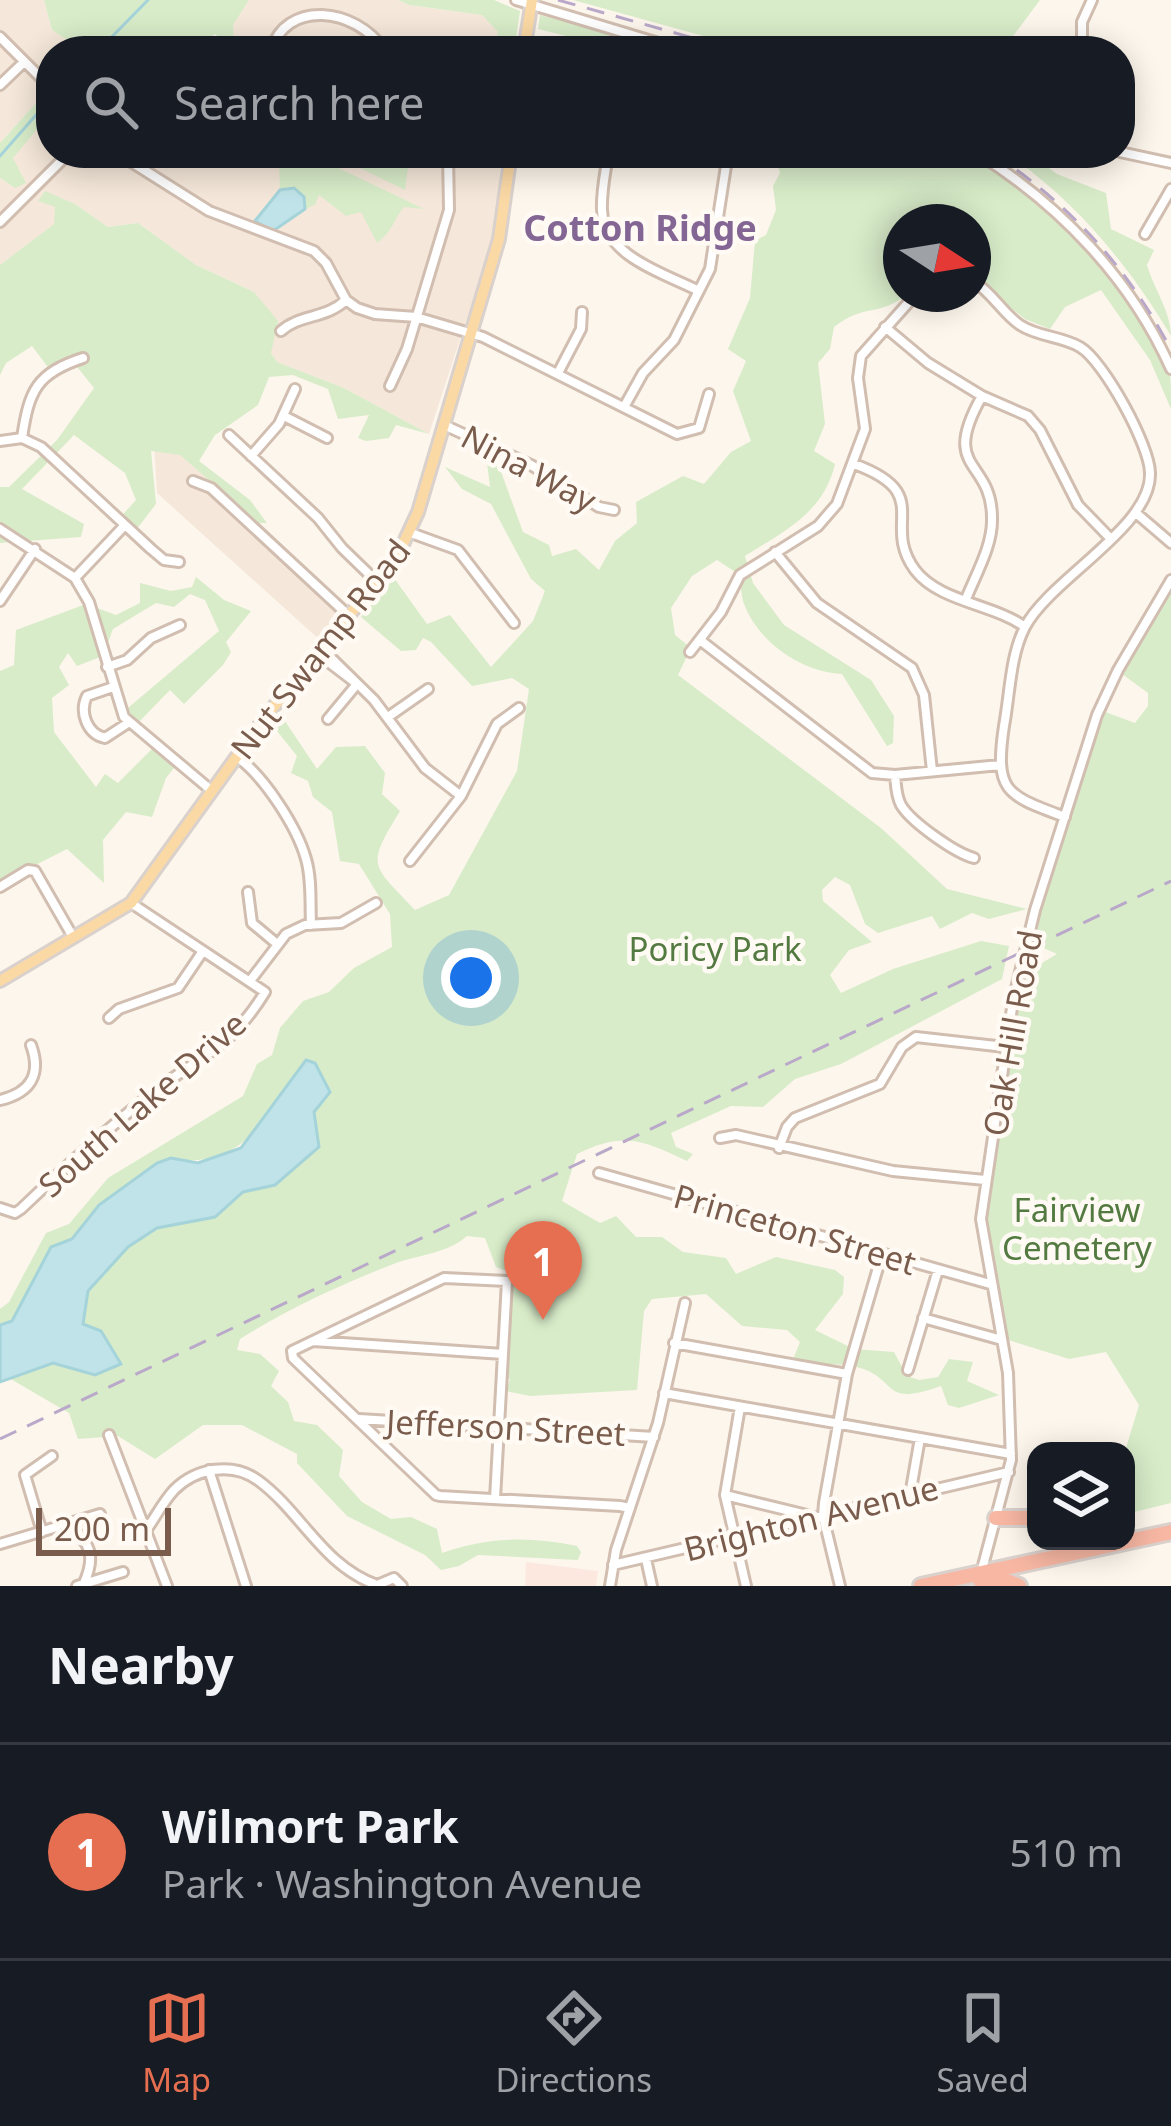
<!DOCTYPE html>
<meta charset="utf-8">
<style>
:root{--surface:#171b24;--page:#242831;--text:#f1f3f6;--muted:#9ea1a6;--line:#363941;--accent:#e76f51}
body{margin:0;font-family:"Noto Sans",sans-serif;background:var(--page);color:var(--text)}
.controls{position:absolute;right:36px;bottom:36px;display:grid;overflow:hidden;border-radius:24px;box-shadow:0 6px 30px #0003}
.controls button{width:108px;height:108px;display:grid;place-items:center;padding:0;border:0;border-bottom:3px solid var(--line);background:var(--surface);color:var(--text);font:60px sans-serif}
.compass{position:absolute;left:883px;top:204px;width:108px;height:108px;border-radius:50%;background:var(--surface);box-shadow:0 6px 30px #0003;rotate:102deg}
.scale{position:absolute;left:36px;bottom:30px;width:135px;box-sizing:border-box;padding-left:12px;border:6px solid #7a5c4d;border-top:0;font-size:33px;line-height:42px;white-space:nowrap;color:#7a5c4d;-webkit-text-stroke:9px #fffaf3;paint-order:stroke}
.you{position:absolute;left:471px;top:978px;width:42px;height:42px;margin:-30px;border:9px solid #fff;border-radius:50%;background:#1a73e8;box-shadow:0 0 0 18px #1a73e833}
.badge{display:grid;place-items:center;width:78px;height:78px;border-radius:50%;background:var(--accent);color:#fff;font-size:39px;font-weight:700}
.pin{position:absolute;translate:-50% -99px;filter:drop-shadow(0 3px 6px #0008)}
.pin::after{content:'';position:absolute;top:63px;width:42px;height:36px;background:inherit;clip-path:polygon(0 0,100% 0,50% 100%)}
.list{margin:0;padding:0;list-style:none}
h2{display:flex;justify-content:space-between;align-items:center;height:156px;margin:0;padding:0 48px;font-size:51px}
h2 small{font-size:39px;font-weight:400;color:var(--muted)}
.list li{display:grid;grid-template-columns:78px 1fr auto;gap:36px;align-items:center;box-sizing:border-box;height:216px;padding:0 48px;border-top:3px solid var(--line)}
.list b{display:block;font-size:45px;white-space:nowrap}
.list p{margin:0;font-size:39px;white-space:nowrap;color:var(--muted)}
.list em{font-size:39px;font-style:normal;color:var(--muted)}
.icon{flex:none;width:66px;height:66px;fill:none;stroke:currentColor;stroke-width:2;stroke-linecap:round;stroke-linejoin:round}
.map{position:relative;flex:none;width:1171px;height:1586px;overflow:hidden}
.search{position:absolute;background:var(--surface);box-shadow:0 6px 30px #0003;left:36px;right:36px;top:36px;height:132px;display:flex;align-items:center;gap:30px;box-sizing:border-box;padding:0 42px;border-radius:48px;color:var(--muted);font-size:45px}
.sheet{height:372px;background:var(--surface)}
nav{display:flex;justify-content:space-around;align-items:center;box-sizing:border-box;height:168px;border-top:3px solid var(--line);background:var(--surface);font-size:33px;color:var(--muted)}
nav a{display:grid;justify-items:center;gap:6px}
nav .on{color:var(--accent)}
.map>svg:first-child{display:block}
.residential{fill:#f5e8da}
.commercial{fill:#fde8e0}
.green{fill:#d8ecc9}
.water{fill:#bfe3e8;stroke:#a5d3da;stroke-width:3}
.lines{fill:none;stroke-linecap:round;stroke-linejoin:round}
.stream{stroke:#a5d3da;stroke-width:3}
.minor-casing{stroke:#d1beb0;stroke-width:14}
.major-casing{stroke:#dad1cd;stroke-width:16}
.highway-casing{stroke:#dad1cd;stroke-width:20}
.minor{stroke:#fff;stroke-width:8}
.major{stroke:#fbd9a5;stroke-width:10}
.highway{stroke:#f7b7a3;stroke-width:14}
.rail{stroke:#b9a8c9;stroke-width:3;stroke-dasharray:18 12;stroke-linecap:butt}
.labels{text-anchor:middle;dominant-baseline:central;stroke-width:9;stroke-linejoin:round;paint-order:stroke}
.street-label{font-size:33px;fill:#7a5c4d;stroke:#fffaf3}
.park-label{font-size:33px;fill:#537a41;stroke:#fffaf3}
.neighbourhood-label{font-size:36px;font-weight:bold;fill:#846695;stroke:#fffaf3}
</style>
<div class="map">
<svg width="1171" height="1586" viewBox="0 0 1171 1586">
<rect width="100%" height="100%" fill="#fdf6ec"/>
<!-- residential -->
<path class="residential" d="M0 0H44L52 30 70 42 68 51H51V102L44 94 0 143Z
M249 0H398L409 5 482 15 499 32 493 51H234L232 25Z
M51 113V153H501L496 230 429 434 344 388 277 362 271 353 254 292 196 265 138 223 108 227 75 204 55 207V224L0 265V178L15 188 12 158Z
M154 445 184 451 350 609 322 642 157 493Z"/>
<!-- commercial -->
<path class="commercial" d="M526 1562 598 1571 596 1586H525Z"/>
<!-- green -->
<path class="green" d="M44 0H249L233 25 234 51 215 34 191 51H68L70 42 52 30Z
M398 0H494L520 11 514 51H493L498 32 482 15 409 5Z
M573 0H1040L1002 51H758Z
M540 15 674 51H627L538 29Z
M44 94 51 102V113L13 158 26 183 15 188 0 178V143Z
M271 153H307L424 209 404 207C393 221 392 232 377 243L361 212 346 216 319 195 315 205 305 209 304 197 294 189 280 190 279 160Z
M329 153H410L405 190Z
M774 153H973C1039 193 1148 296 1170 371 1171 382 1171 397 1171 409L1150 360 1101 290 1065 307 1050 329 1025 319 973 278V222H901V294H908C876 318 865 303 834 327L830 349 818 363 825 424 814 451 835 464C824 512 785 531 745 556L753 583 784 625 871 680 894 716 893 743 887 746 842 674C802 672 759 643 744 604 741 596 741 584 740 575L717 560 692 576 671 608 675 635 691 648 678 675 881 828 947 889 1027 909 989 919 972 913 940 929 932 916 878 933 865 924 850 885 835 877 822 890 823 901 872 942 849 950 830 975 841 993 893 969 981 941 1009 946 1002 979 841 1064 795 1079 763 1107 731 1106 671 1133 676 1147 693 1154 687 1161C642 1140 624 1131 577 1154L562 1201 600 1223 616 1216 636 1237H662L683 1252 726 1258 736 1274 776 1257 835 1270 844 1277 843 1294 815 1330 854 1349 894 1352 907 1376 919 1380 938 1377 949 1359 973 1362 967 1381 999 1395 959 1408 948 1405 941 1386C876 1409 902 1376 852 1366 835 1363 811 1365 792 1362L800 1342 787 1330 742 1326 706 1294 652 1299 644 1311 637 1390 530 1396 506 1391 510 1379 502 1378 507 1271 496 1267 485 1238 467 1236C446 1254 421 1254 396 1263 342 1284 289 1308 240 1339L237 1350 260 1354 279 1371 271 1386 288 1402 294 1421 317 1425 343 1450 339 1476 362 1502 391 1519 411 1517 437 1529 442 1553C486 1537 531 1536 577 1546L581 1552 578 1560 478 1555 459 1566 441 1570 425 1555 347 1516 297 1463V1454L242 1425H203L155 1459 118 1436 78 1439 69 1413 9 1378 53 1363 95 1375 121 1364 101 1331 83 1324 88 1291 128 1247 156 1228 215 1217 243 1192 276 1185 319 1147 307 1061C268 1112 244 1173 171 1158L99 1205 72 1239 51 1247 12 1321 0 1325V1309L9 1302 46 1233 69 1224 108 1178 243 1096 257 1064 272 1055 280 1028 303 1001 329 992 354 968 392 947 390 914 359 864 340 861 332 812 313 797 308 781 291 773 297 756 273 726 281 715 317 769 336 747 365 746 385 773 382 794 400 811C365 868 372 864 415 910L449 895 517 771 529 689 512 678 472 686 431 642 423 638 416 650 401 651 361 617 394 578 427 624 450 615 491 667 533 621 545 591 531 579 491 504 462 489 445 467 490 487 486 455 496 458 523 532 549 545 552 556 576 549 599 570 615 541 637 523 636 502 683 476 704 484 731 452 751 441 733 391 746 361 728 349 750 298 755 241 766 235 776 210 773 186 780 173Z
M1006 153H1028L1057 174 1106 193 1111 229 1154 250 1147 265C1154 289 1171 312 1171 336 1128 264 1076 201 1006 153Z
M45 191 75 204 108 227 138 223 196 265 254 292 278 321 271 353 277 362 344 388 429 434 396 425 389 438 366 441 358 438 369 415 338 419 328 389 293 375 269 377 258 405 215 435 199 461 250 500 267 523H259L180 455 151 451 156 504 133 534 118 520 136 500 125 473 74 435 22 489 84 524 81 537 0 543V487H9L57 440 94 388 74 363 50 370 32 346 6 363 0 375V265L54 224 55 207 38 201Z
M196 577 224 600 251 611 226 642 231 652 223 665 184 704 170 690 134 727 122 713 219 631 205 600 190 594 174 607 156 603 113 629 103 656 77 666 68 653 59 667 69 685 52 698 54 732 96 787 105 774 118 783 155 746 178 763 166 778 152 817 126 812 103 840 104 883 67 849 0 883V671L14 665 16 630 86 604 116 615 140 603V583L171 591 192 587Z
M1171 579V1503L1126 1514 1125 1451 1139 1405 1106 1352 1069 1359 1002 1338 981 1230 1020 976 1057 954 1028 941 1100 710 1135 723 1148 706V693L1118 671Z"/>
<!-- water -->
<path class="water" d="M294 188 304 197 305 209 273 231 255 221 280 190Z
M306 1060 315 1063 330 1092 314 1112 319 1147 275 1185 243 1192 215 1217 157 1228 128 1247 88 1291 83 1324 101 1331 121 1364 95 1375 53 1363 0 1382V1325L12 1321 51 1247 72 1239 99 1205 157 1163 171 1158 198 1163 241 1148Z"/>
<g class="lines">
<!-- stream -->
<path class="stream" d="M98 51 148 0
M0 156 51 98"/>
<defs>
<path id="minor" d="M516 0 685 51
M0 37 51 88
M1082 37V22L1092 0
M271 51C285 0 355 6 385 51
M456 51 457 50
M0 85 24 62
M1120 152 1171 163
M117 153 209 211 314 251 326 263 346 300 357 308 375 314 416 317 483 337 677 434 699 428 709 394
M567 153 607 158
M608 153C606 171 601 191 602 210 604 257 664 273 699 291
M977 153C1060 205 1131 279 1171 369
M0 222 69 153
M1145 234 1171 189
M973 281C992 292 1002 313 1020 325 1038 337 1061 336 1080 347 1104 361 1150 446 1150 473 1152 527 1050 579 1025 627 1010 656 1010 694 1004 726 994 793 1007 795 1065 817
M885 327 928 363 982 396 1028 416 1040 430 1078 505 1110 538
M281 331C300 314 326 319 346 300
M558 373 581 329 582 312
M390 386 407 349 449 210 448 153
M624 407 643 373 674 340 710 269 728 153
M284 416 327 438
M444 425 531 465 599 507 614 510
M229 435 318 518 342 548 376 581
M22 438C29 390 37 373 83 358
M0 441 22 438 41 447 151 549 164 560 179 562
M251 456 279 424 295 389
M854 464C936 494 880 523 915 570 939 602 994 604 1025 627
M193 481 211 488 348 615
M1136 513 1171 543
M0 529 75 578 89 602 124 717 212 791
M411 533 458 550 514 623
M775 552 817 603 912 668 924 695 932 771
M75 578 125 525
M966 599C976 574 993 545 992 518 992 458 939 472 982 396
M0 601 35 549
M700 640 872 773 895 775 1000 765
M322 649 374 700 425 768 461 796
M690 652 721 612 740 575 818 526 837 504 865 429 858 378 861 356 916 294
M318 654 356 683
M107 667 127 660 151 638 180 625
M113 687 87 696C79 712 87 734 105 738L128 723
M388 717 428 689
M328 719 357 684
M237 757C264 776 297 827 306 859 312 879 310 904 311 925
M895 775C896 785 896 796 901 805 911 822 955 853 974 858
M410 861 461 796 497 724 519 708
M0 887 28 870 35 871 73 937
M248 892 252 923 276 943
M250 981 286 934 305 925 341 923 376 903
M109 1018 119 1009 178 988 203 951
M0 1100C30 1093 42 1075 31 1045
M720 1138 736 1135 893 1171 985 1180
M779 1148 787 1127 795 1118 880 1084 902 1047 916 1037 1005 1047
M599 1173 990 1284
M0 1208 15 1213 21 1209C64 1168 109 1127 155 1091 203 1054 230 1049 265 992L131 903
M923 1318 1002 1340
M313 1341 503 1354
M674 1343 847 1374
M908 1370 938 1270
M664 1393 1011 1454
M740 1407 725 1495 746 1586
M359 1419 654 1437
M109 1435 167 1586
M209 1470 246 1586
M725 1495 811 1516
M910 1495 920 1438
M495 1499 507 1281 444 1278 292 1351 293 1358 436 1495 440 1496 620 1506 630 1508
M67 1525C91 1542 96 1556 84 1583
M147 1529C156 1516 163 1502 174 1490 196 1468 233 1461 259 1481 302 1513 323 1566 377 1585
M42 1532 25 1475 52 1456
M0 1544 100 1514
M646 1559 652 1586
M613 1565 1009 1472
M981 1573 1011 1460 1008 1373 981 1219 1013 1001 1035 910 1097 715 1118 670 1171 580
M77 1586 123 1572
M375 1586 394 1578 402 1586
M610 1586 616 1550 658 1423 685 1303
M840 1586 823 1516 824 1503 847 1374 882 1254"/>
<path id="major" d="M524 51 532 0
M0 981 131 903 266 716 397 557 418 512 499 239 511 153"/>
<path id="highway" d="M996 1518H1036
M980 1580 1007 1581 1019 1586
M921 1586 1171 1532"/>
</defs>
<!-- minor casing -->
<use href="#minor" class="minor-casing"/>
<!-- major casing -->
<use href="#major" class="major-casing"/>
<!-- highway casing -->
<use href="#highway" class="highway-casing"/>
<!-- minor -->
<use href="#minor" class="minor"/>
<!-- major -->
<use href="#major" class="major"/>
<!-- highway -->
<use href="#highway" class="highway"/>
<!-- rail -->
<path class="rail" d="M558 0 739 51
M992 153C1068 202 1130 270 1171 350
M0 1439 1171 881"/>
</g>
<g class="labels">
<!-- street labels -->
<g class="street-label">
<text transform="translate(529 468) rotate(28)">Nina Way</text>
<text transform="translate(320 649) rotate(-52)">Nut Swamp Road</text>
<text transform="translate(1012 1033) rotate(-80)">Oak Hill Road</text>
<text transform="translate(142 1104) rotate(-41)">South Lake Drive</text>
<text transform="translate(795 1229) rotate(16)">Princeton Street</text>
<text transform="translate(506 1427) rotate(3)">Jefferson Street</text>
<text transform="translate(811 1518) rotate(-14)">Brighton Avenue</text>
</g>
<!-- park labels -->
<g class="park-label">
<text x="715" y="948">Poricy Park</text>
<text x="1077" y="1209">Fairview<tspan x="1077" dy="38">Cemetery</tspan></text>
</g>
<!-- neighbourhood labels -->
<g class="neighbourhood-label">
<text x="640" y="227">Cotton Ridge</text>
</g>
</g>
</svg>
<div class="controls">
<button><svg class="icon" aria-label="layers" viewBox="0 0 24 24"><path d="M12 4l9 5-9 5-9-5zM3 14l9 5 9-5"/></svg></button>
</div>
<svg class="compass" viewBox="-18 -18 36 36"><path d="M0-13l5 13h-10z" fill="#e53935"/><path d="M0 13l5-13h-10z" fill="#9ea1a6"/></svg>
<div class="scale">200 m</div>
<div class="you"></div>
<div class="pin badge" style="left:543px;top:1320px">1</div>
<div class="search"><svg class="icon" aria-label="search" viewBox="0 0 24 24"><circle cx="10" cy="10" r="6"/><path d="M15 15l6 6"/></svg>Search here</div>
</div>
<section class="sheet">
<h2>Nearby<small></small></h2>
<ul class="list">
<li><span class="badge">1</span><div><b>Wilmort Park</b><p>Park · Washington Avenue</p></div><em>510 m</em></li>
</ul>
</section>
<nav>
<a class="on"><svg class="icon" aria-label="map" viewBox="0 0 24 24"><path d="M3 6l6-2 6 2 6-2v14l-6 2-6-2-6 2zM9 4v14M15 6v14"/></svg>Map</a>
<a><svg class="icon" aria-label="directions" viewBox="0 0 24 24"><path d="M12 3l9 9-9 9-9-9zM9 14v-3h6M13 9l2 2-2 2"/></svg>Directions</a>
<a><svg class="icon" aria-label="saved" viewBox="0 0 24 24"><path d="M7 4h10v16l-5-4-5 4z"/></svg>Saved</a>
</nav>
